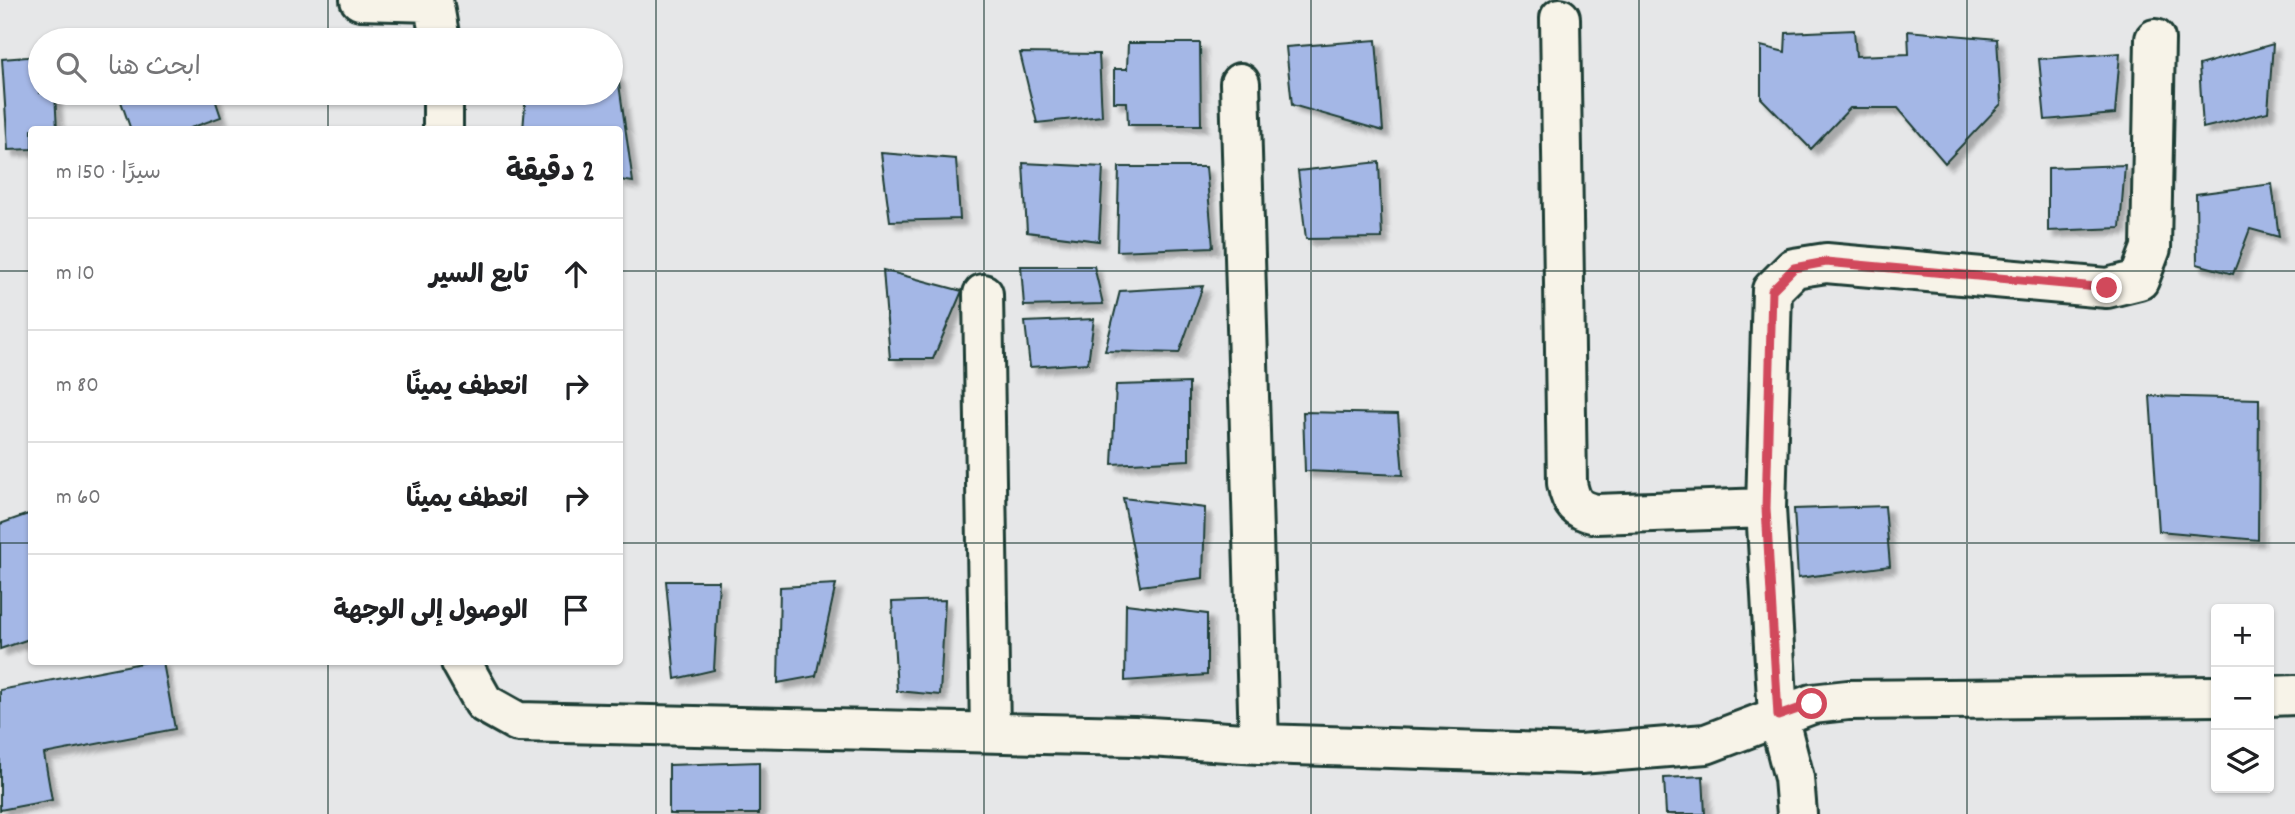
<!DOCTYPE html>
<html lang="ar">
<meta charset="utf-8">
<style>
:root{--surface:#fff;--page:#f2f2f2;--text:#202124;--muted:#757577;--line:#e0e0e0}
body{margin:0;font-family:Dekko,"Playpen Sans Arabic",sans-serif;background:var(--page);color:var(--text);direction:rtl}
.controls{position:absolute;right:21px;bottom:21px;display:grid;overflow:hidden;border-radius:7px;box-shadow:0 2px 5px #0004}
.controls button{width:63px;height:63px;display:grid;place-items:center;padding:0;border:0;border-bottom:2px solid var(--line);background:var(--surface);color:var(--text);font:35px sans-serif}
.stop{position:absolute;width:21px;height:21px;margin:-16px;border:5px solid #d1495b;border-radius:50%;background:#fff}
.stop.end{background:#d1495b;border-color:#fff;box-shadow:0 2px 7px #0008}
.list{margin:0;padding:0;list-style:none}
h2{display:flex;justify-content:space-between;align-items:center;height:91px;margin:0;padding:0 28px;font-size:30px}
h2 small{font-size:23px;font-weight:400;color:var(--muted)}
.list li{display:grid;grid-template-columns:46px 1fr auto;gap:21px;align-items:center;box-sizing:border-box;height:112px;padding:0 28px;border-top:2px solid var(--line)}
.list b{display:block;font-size:26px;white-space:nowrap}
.list em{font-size:23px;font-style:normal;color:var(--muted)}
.icon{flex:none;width:38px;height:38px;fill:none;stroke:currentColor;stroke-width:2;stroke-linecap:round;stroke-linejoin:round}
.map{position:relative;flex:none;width:2295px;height:814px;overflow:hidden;direction:ltr}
.search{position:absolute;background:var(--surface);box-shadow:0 2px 5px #0004;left:28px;top:28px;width:595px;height:77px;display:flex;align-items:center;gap:18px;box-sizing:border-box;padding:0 24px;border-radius:38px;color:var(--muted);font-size:26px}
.panel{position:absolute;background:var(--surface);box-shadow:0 2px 5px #0004;left:28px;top:126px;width:595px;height:539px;border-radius:7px;direction:rtl}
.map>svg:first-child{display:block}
.building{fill:#a4b7e6;stroke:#1f3d34;stroke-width:2;filter:url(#shadow)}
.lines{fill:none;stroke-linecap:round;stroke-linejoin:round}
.street-casing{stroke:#1f3d34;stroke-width:44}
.street{stroke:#f7f3e8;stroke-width:38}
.route{stroke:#d1495b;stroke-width:9}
.grid{fill:none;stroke:#1f3d34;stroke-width:2;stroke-opacity:0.55}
</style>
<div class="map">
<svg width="2295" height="814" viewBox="0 0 2295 814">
<defs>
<filter id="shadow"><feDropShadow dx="6" dy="6" stdDeviation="2" flood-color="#0004"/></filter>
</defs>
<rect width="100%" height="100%" fill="#e6e7e8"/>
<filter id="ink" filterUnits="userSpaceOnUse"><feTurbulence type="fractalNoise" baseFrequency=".0143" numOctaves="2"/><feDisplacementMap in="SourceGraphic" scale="14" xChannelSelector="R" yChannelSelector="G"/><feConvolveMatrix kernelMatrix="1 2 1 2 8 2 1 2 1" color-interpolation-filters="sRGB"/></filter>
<g filter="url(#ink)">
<!-- building -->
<path class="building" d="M1854 30 1856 56 1909 54 1908 31 1997 39 2001 104 1945 163 1898 108H1850L1811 149 1761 98V46L1785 52 1786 33Z
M1376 40 1383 131 1292 105 1286 47Z
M1128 43H1200L1201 125H1128L1127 102H1114V69H1127Z
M2273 44 2268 112 2203 128 2199 65Z
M1020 53 1099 54 1102 116 1037 123Z
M2120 53 2115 114 2045 120 2039 59Z
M40 56V93H55L57 130H32V149L8 150 2 59Z
M611 76 618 77 633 182 620 180V130H523L526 93H611Z
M118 93H213L221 117 185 130H131Z
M881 153 956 159 960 219 890 221Z
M1379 162 1382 238 1306 239 1298 171Z
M1023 163 1103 167 1099 241 1027 232Z
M2125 165 2120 228 2048 231V168Z
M1119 167H1206L1213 247 1117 251Z
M2272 184 2279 237 2250 229 2233 274 2197 264 2196 194Z
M1021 266H1094L1103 304 1024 306Z
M883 270 962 291 933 359H890Z
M1203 286 1179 353 1105 351 1120 291Z
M1094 319 1088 363 1030 367 1025 322Z
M1189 383V460L1112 464 1116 385Z
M2150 396 2259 399 2258 540 2159 531Z
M1303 412 1398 414 1403 475 1305 471Z
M1123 498 1205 508 1203 578 1140 586Z
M1885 506 1890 566 1798 578 1794 509Z
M28 514 32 524V638L0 649V524Z
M666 581H719L714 670 675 679Z
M836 584 816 676 778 683 780 587Z
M945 600 940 695 897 691 892 602Z
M1126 604 1207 614V675L1125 681Z
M147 662H163L175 729 44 754 52 800 0 810V690Z
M759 762V814H669V765Z
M1703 776 1705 814H1666L1664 778Z"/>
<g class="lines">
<defs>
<path id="street" d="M360 0 433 2
M433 0 440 40
M1560 18 1567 483C1571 503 1576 510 1596 514L1766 508
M1240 83 1259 744
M443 93V130
M983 294 990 732
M461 662 484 703 518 722 1134 736 1259 744 1580 754 1706 744 1812 704 1848 700 2216 696
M2269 696 2295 695
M1797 814 1794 778 1778 716 1766 508 1772 290 1794 268 1826 263 2107 288 2139 280 2151 248 2155 39"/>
</defs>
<!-- street casing -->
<use href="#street" class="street-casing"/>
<!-- street -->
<use href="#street" class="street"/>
</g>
</g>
<g class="lines" filter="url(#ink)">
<!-- route -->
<path class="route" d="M1812 704 1778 716 1766 508 1772 290 1794 268 1826 262 2107 288"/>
</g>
<!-- grid -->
<path class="grid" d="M328 0V40M656 0V814M984 0V814M1311 0V814M1639 0V814M1967 0V814M328 93V130M0 271H32M620 271H2295M0 543H32M620 543H2295M328 662V814"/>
</svg>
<div class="controls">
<button>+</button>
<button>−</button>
<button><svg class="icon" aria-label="layers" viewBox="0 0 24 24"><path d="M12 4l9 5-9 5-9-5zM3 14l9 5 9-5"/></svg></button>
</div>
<div class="stop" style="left:1812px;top:704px"></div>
<div class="stop end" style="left:2107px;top:288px"></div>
<div class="search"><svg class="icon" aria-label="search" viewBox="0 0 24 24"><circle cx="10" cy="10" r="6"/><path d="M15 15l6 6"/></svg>ابحث هنا</div>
<section class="panel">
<h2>2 دقيقة<small>سيرًا · 150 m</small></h2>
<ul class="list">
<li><svg class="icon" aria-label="ahead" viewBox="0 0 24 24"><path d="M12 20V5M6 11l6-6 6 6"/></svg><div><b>تابع السير</b></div><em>10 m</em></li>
<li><svg class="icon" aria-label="right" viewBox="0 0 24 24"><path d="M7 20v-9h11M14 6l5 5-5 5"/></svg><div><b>انعطف يمينًا</b></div><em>80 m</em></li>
<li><svg class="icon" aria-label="right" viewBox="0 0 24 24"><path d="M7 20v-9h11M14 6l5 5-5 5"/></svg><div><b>انعطف يمينًا</b></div><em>60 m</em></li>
<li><svg class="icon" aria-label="arrive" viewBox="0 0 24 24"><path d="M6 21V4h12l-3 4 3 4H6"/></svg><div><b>الوصول إلى الوجهة</b></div></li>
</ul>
</section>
</div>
